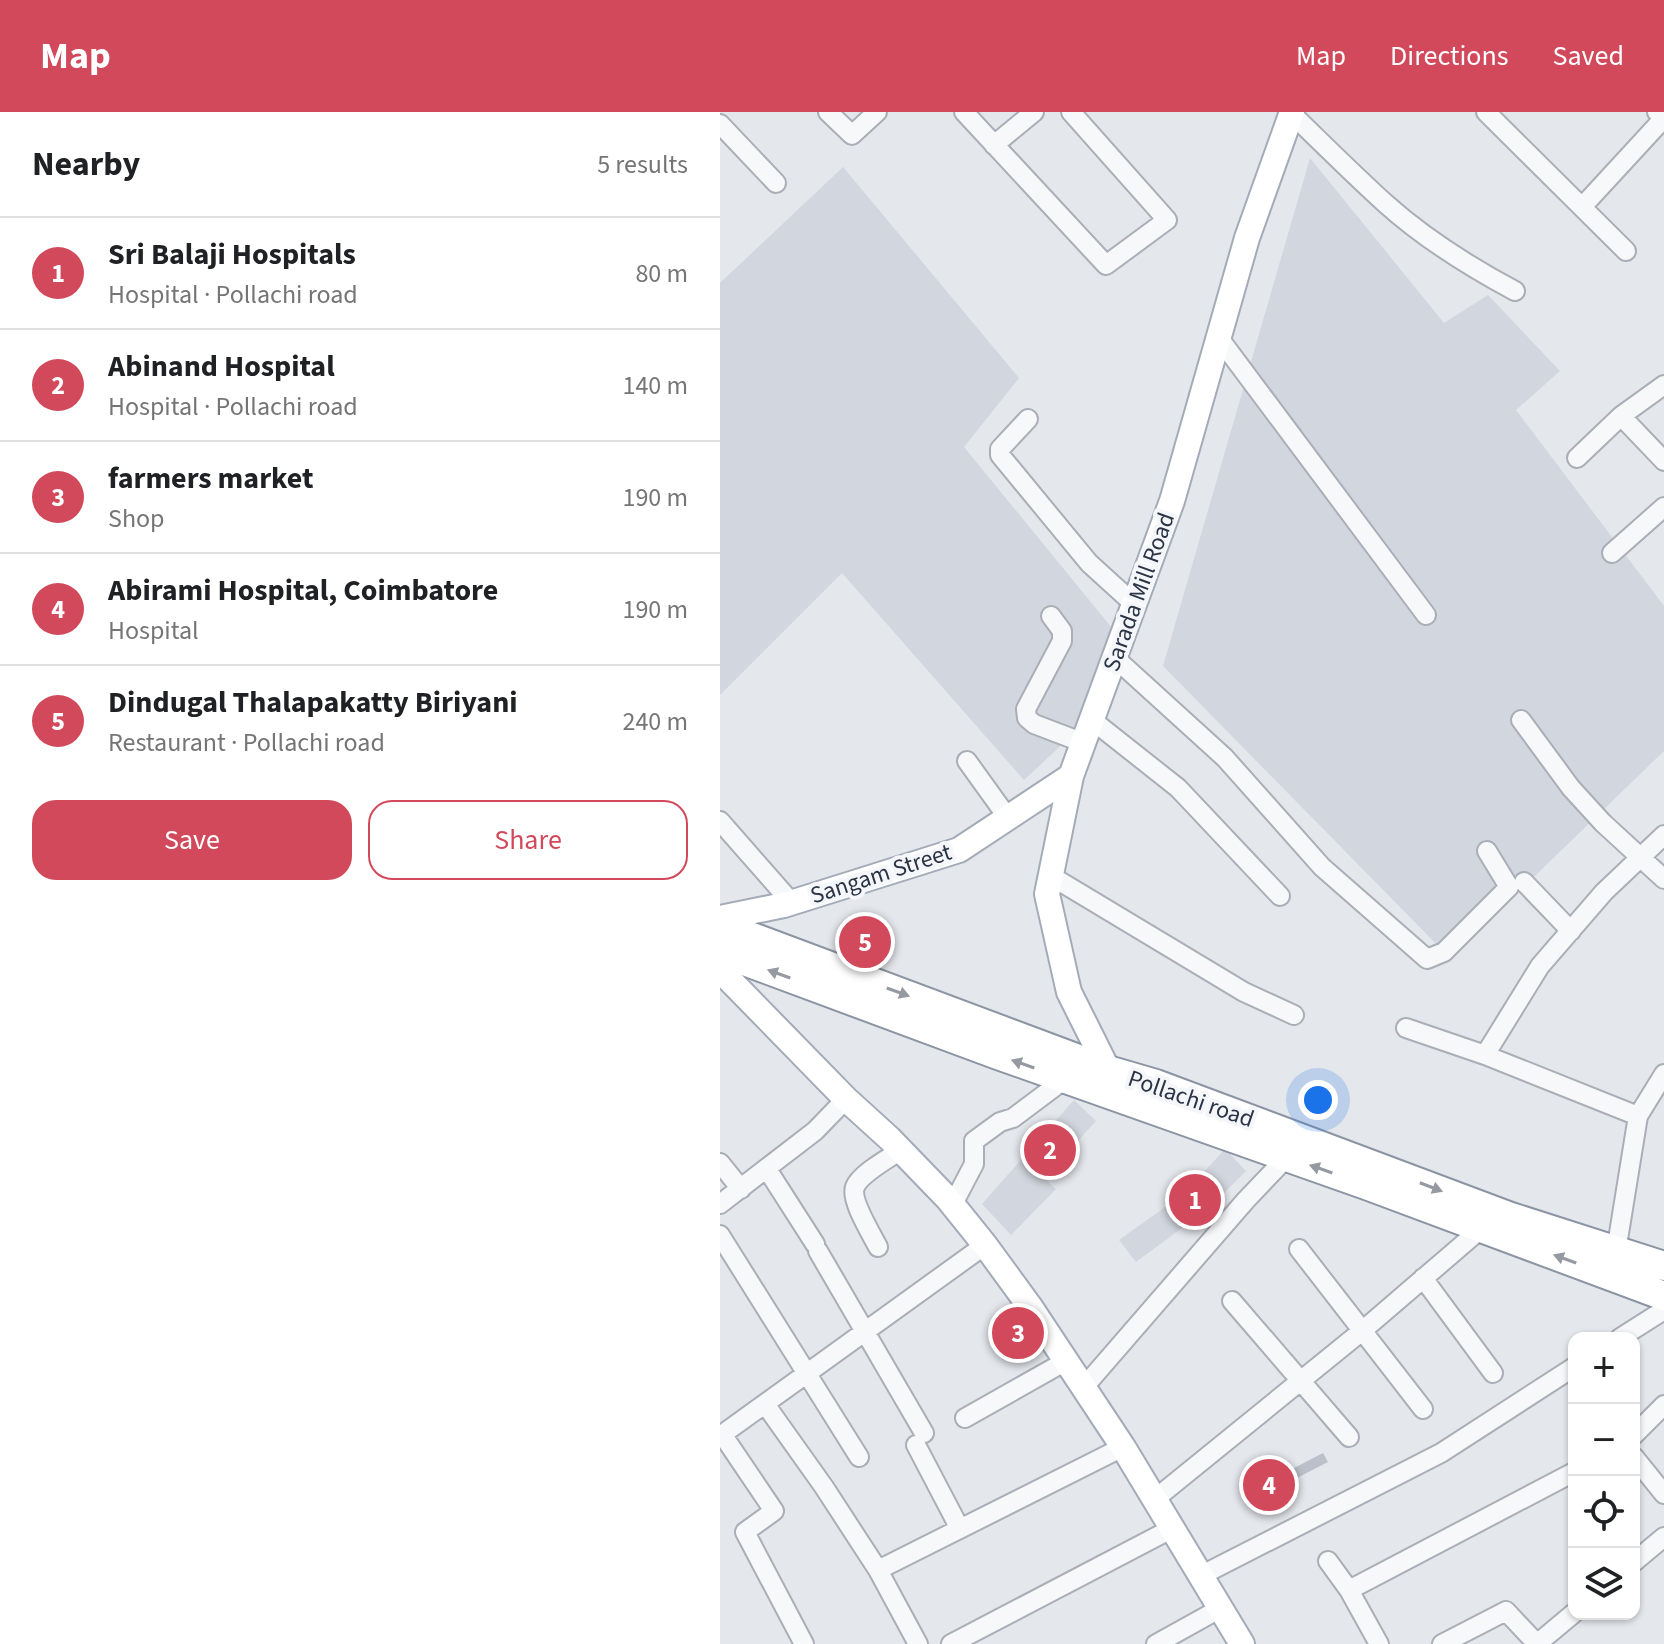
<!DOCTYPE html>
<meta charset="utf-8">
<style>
:root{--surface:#fff;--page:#f6f6f6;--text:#202124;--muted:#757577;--line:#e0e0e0;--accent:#d1495b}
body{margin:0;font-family:"Source Sans 3",sans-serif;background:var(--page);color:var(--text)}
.controls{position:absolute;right:24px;bottom:24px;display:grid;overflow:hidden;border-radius:16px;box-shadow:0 2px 6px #0004}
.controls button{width:72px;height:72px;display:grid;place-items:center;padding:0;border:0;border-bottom:2px solid var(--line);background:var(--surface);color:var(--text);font:40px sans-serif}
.you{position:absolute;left:598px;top:988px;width:28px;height:28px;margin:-20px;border:6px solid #fff;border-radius:50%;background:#1a73e8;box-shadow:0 0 0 12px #1a73e833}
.badge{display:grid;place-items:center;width:52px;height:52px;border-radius:50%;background:var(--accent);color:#fff;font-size:26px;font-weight:700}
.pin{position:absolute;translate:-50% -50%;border:4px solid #fff;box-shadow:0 2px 8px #0006}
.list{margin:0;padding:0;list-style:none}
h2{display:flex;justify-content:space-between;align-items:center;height:104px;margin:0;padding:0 32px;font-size:34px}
h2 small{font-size:26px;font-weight:400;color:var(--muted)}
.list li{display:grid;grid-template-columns:52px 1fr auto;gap:24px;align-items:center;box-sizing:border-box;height:112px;padding:0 32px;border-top:2px solid var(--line)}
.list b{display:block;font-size:30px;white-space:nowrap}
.list p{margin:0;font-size:26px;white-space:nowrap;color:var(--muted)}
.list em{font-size:26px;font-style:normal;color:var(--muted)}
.actions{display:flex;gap:16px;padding:24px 32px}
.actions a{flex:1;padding:18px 0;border:2px solid var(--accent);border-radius:24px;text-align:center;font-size:28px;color:var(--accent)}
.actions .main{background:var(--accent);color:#fff}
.icon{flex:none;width:44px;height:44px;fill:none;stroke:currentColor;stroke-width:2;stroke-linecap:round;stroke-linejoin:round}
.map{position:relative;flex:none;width:944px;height:1532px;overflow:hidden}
header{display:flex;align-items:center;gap:48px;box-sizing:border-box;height:112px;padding:0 40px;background:var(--accent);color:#fff}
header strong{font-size:38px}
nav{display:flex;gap:44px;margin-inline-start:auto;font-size:28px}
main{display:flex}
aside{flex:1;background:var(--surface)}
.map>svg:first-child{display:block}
.built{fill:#d2d6de}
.building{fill:#bbc0ca}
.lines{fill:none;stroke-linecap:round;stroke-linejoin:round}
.minor-casing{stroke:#a9aeb7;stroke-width:22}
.major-casing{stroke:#a3abb8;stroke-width:28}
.highway-casing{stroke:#8b94a3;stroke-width:32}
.minor{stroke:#f7f8fa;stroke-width:18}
.major{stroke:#fff;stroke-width:24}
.highway{stroke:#fff;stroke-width:28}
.oneway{fill:#959aa2}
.labels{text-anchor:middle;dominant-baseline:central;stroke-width:8;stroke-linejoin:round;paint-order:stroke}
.street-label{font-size:24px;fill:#2b3445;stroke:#f4f6f9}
</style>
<header>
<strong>Map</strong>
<nav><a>Map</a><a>Directions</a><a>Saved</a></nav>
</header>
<main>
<aside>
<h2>Nearby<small>5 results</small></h2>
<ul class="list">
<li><span class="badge">1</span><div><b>Sri Balaji Hospitals</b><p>Hospital · Pollachi road</p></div><em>80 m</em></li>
<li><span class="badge">2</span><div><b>Abinand Hospital</b><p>Hospital · Pollachi road</p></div><em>140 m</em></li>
<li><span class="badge">3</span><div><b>farmers market</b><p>Shop</p></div><em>190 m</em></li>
<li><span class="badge">4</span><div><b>Abirami Hospital, Coimbatore</b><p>Hospital</p></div><em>190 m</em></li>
<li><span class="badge">5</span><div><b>Dindugal Thalapakatty Biriyani</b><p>Restaurant · Pollachi road</p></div><em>240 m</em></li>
</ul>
<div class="actions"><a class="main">Save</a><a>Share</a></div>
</aside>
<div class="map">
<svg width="944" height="1532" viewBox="0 0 944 1532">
<rect width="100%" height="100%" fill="#e4e7ec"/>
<!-- built -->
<path class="built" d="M590 46 724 211 768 183 840 259 796 298 944 494V639L730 846 443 554Z
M123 55 299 266 244 335 392 516 364 612 304 668 122 461 0 583V171Z
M354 988 376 1009 324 1066 336 1077 291 1123 262 1092Z
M505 1037 526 1059 489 1096 416 1150 399 1128 465 1081Z"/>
<!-- building -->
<path class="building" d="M603 1341 608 1350 534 1388 530 1379Z"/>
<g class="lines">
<defs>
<path id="minor" d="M108 0 132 23 157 0
M244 0 386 153 447 108 351 0
M766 0 906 139
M572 2C603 32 634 63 666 92 705 127 750 155 795 179
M0 12 56 71
M274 33 314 0
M862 95 944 6 937 0
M499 226 706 503
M901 304 944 349
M308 307 280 337V343L369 451 414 492
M857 346 901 304 944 273
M892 441 944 395
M331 504 342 519V529L306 597 307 606 314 612 364 631
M395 546 505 646 602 755 707 847 724 840 789 775 767 739
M372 608 458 676 560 784
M801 608 851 676 883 711 944 767
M247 649 288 706
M0 709 72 791
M331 764 524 880 574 903
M804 770 851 819
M686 916 765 943
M918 1004 765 943 820 854 884 780 944 723
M0 1051 21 1077
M47 1057 95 1132
M0 1092 95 1019 126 987
M233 1092 254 1052V1029L280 1010 293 1006 345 967
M0 1123 139 1345
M158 1135C151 1121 130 1088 135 1075 140 1062 169 1046 181 1038
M579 1137 703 1297
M98 1139 204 1321
M895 1146 918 1004 944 962
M703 1166 773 1261
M512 1189 629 1325
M900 1226 944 1198
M364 1275 526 1088 567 1045
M45 1292 104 1375 158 1458 198 1532
M245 1306 346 1249
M2 1322 54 1399 25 1420 84 1532
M914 1323 944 1293
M0 1324 265 1133
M196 1333 240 1417
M914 1345 944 1382
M435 1387 642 1219 762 1116
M608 1449 629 1478
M914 1450 944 1425
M158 1458 403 1335
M482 1463 721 1341 854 1255
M231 1532 453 1416
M436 1532 501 1496
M659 1532 629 1478 854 1360
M722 1532 786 1499 817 1532
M817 1532 854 1501"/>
<path id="major" d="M0 806 64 793 239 738 351 664
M0 858 126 987 170 1027 228 1087 265 1133 311 1196 403 1335 522 1532
M385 967 388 958 349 880 327 782 351 664 452 389 527 126 572 0"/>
<path id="highway" d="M0 813 388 958 436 972 791 1105 944 1154
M0 840 278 943 646 1073 944 1184"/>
</defs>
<!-- minor casing -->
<use href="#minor" class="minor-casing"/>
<!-- major casing -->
<use href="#major" class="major-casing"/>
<!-- highway casing -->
<use href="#highway" class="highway-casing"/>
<!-- minor -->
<use href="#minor" class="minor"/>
<!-- major -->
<use href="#major" class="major"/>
<!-- highway -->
<use href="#highway" class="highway"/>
</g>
<!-- one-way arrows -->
<defs><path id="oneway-solid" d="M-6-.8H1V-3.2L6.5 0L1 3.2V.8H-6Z" transform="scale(2)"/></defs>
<g class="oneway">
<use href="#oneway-solid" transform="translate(59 862) rotate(-160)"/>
<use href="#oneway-solid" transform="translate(178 880) rotate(20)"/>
<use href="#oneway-solid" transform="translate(303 952) rotate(-161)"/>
<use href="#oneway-solid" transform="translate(601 1057) rotate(-161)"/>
<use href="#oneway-solid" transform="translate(711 1075) rotate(21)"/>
<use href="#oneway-solid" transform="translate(845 1147) rotate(-160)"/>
</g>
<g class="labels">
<!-- street labels -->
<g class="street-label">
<text transform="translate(419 480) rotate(-70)">Sarada Mill Road</text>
<text transform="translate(161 762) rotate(-18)">Sangam Street</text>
<text transform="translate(471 987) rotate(19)">Pollachi road</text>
</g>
</g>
</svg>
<div class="controls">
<button>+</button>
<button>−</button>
<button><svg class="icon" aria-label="locate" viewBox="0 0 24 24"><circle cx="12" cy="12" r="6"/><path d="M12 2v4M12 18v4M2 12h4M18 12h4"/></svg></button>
<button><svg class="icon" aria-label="layers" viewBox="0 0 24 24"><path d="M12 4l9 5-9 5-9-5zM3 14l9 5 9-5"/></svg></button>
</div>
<div class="you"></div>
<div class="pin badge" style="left:475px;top:1088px">1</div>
<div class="pin badge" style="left:330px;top:1038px">2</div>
<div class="pin badge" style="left:298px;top:1221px">3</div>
<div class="pin badge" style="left:549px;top:1373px">4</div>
<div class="pin badge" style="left:145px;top:830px">5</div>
</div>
</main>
